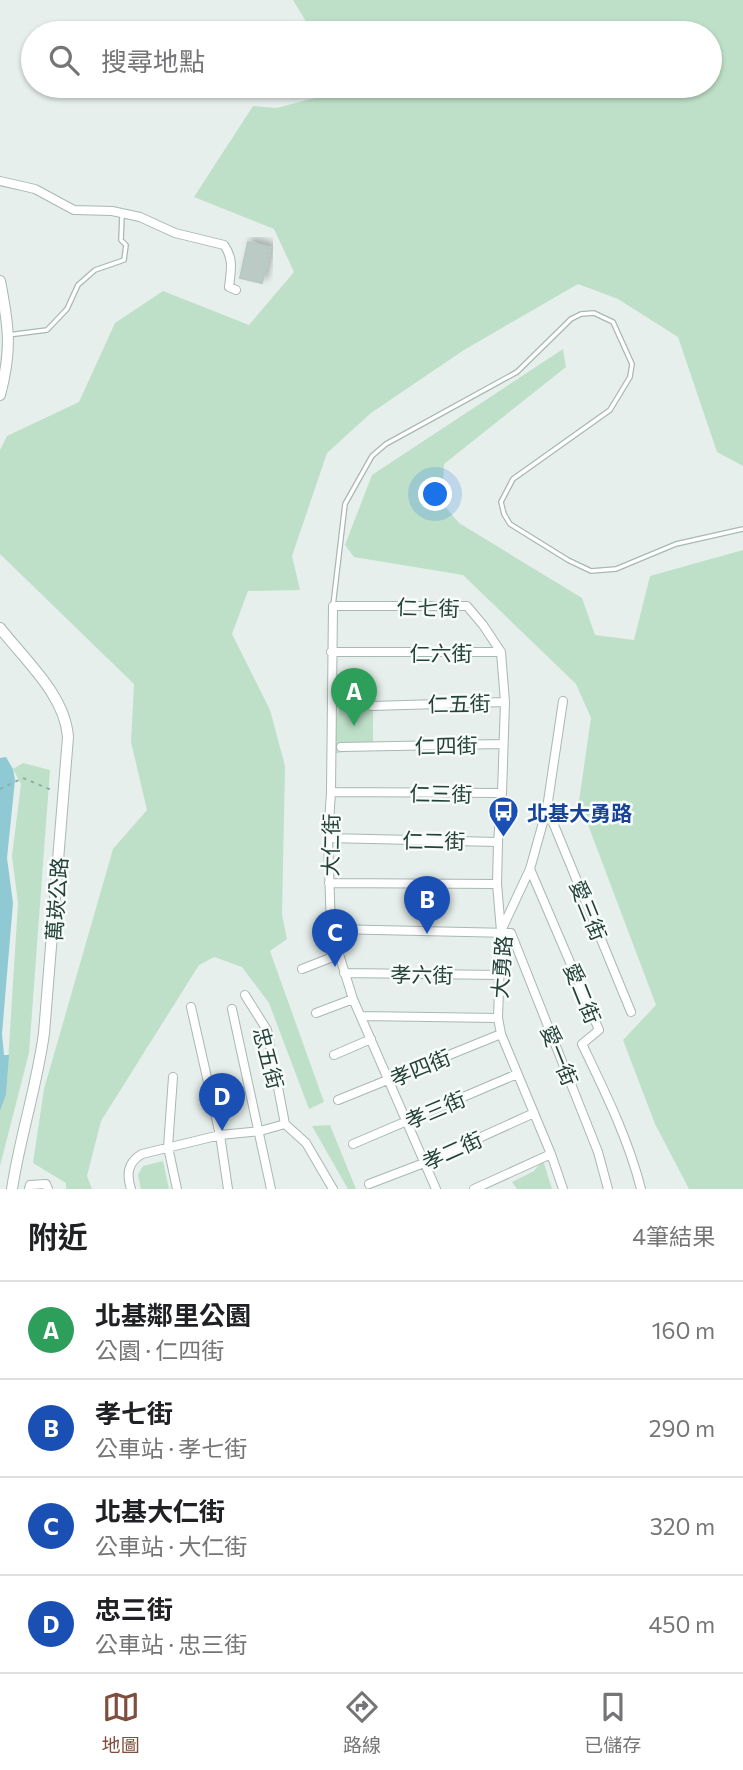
<!DOCTYPE html>
<html lang="zh-TW">
<meta charset="utf-8">
<style>
:root{--surface:#fff;--page:#f6f6f6;--text:#202124;--muted:#757577;--line:#e0e0e0;--accent:#7f4e3f}
body{margin:0;font-family:Commissioner,"Noto Sans TC",sans-serif;background:var(--page);color:var(--text)}
.you{position:absolute;left:436px;top:495px;width:24px;height:24px;margin:-18px;border:5px solid #fff;border-radius:50%;background:#1a73e8;box-shadow:0 0 0 10px #1a73e833}
.badge{display:grid;place-items:center;width:46px;height:46px;border-radius:50%;background:var(--accent);color:#fff;font-size:23px;font-weight:700}
.pin{position:absolute;translate:-50% -58px;filter:drop-shadow(0 2px 4px #0008)}
.pin::after{content:'';position:absolute;top:37px;width:24px;height:21px;background:inherit;clip-path:polygon(0 0,100% 0,50% 100%)}
.list{margin:0;padding:0;list-style:none}
h2{display:flex;justify-content:space-between;align-items:center;height:91px;margin:0;padding:0 28px;font-size:30px}
h2 small{font-size:23px;font-weight:400;color:var(--muted)}
.list li{display:grid;grid-template-columns:46px 1fr auto;gap:21px;align-items:center;box-sizing:border-box;height:98px;padding:0 28px;border-top:2px solid var(--line)}
.list b{display:block;font-size:26px;white-space:nowrap}
.list p{margin:0;font-size:23px;white-space:nowrap;color:var(--muted)}
.list em{font-size:23px;font-style:normal;color:var(--muted)}
.icon{flex:none;width:38px;height:38px;fill:none;stroke:currentColor;stroke-width:2;stroke-linecap:round;stroke-linejoin:round}
.map{position:relative;flex:none;width:743px;height:1189px;overflow:hidden}
.search{position:absolute;background:var(--surface);box-shadow:0 2px 5px #0004;left:21px;right:21px;top:21px;height:77px;display:flex;align-items:center;gap:18px;box-sizing:border-box;padding:0 24px;border-radius:38px;color:var(--muted);font-size:26px}
.sheet{height:483px;background:var(--surface)}
nav{display:flex;justify-content:space-around;align-items:center;box-sizing:border-box;height:98px;border-top:2px solid var(--line);background:var(--surface);font-size:19px;color:var(--muted)}
nav a{display:grid;justify-items:center;gap:4px}
nav .on{color:var(--accent)}
.map>svg:first-child{display:block}
.green{fill:#bfe0c8}
.water{fill:#8ec9d4}
.building{fill:#bbcac4;stroke:#b8c9c2;stroke-width:2;filter:url(#shadow)}
.lines{fill:none;stroke-linecap:round;stroke-linejoin:round}
.service-casing{stroke:#a8b8b2;stroke-width:6}
.minor-casing{stroke:#a8b8b2;stroke-width:10}
.tertiary-casing{stroke:#a8b8b2;stroke-width:12}
.path{stroke:#86b3a5;stroke-width:2;stroke-dasharray:3.5 5;stroke-linecap:butt}
.service{stroke:#fff;stroke-width:3.5}
.minor{stroke:#fff;stroke-width:8}
.tertiary{stroke:#fff;stroke-width:10}
.labels{text-anchor:middle;dominant-baseline:central;stroke-width:5;stroke-linejoin:round;paint-order:stroke}
.street-label{font-size:21px;fill:#24423a;stroke:#f7fbf9}
.transit-label{font-size:21px;font-weight:bold;fill:#164399;stroke:#f7fbf9;text-anchor:start}
</style>
<div class="map">
<svg width="743" height="1189" viewBox="0 0 743 1189">
<defs>
<filter id="shadow"><feDropShadow dx="4.5" dy="-4.5" stdDeviation="3.5" flood-color="#0004"/></filter>
</defs>
<rect width="100%" height="100%" fill="#e6efeb"/>
<!-- green -->
<path class="green" d="M293 0H743V466L717 452 678 337 618 299 578 284 464 350 371 413 327 453 292 556 300 590 248 591 232 634 270 710 285 766 282 915 287 939 270 951 324 1102 309 1109 269 1003 242 967 214 957 199 965 101 1121 87 1176 92 1189H66V1183L33 1163 44 1089 113 849 147 810 131 742 134 684 0 554V450L7 436 79 402 115 323 163 291 249 325 294 272 274 229 194 197 253 106 276 108 346 90 345 86H710V33H313Z
M563 349 566 367 444 464 442 503 459 523 582 598 595 635 634 640 650 576 743 550V1189H689L655 1124 623 1040 656 1005 579 801 591 718 576 684 463 575 354 557 345 545 372 475Z
M344 686H373V746L328 755Z
M23 763 50 770 29 1053 0 1166V1111L6 1095 18 903 12 856 21 784 13 769Z
M330 1125 356 1189H348L312 1126Z
M543 1160 552 1189H517L512 1182 534 1171Z
M163 1161 169 1189H141L138 1175 143 1166Z"/>
<!-- water -->
<path class="water" d="M6 757 13 769 15 780 7 858 13 903 2 1034 4 1055H9L6 1095 0 1111V758Z"/>
<!-- building -->
<path class="building" d="M248 242 270 248 262 283 240 278Z"/>
<g class="lines">
<defs>
<path id="service" d="M8 335 47 330 67 309 78 285 95 270 124 260 126 245 121 240 122 215
M333 606 345 504 372 456 386 444 517 372 571 319 581 314 594 313 613 322 632 364 630 377 610 410 513 479 501 502 504 514 510 524 568 560 591 571 616 569 676 544 743 529"/>
<path id="minor" d="M0 181 35 189 74 210 112 211 140 217 175 233 224 245C234 259 231 270 229 287L236 290
M331 652H501
M372 706 505 702
M341 747 502 744
M331 792 502 793
M547 808 631 1012
M328 838 498 842
M530 869 599 1030 582 1044C605 1092 628 1138 641 1189
M329 883 497 884
M331 929 511 933 598 1152 608 1189
M302 969 338 955
M344 973 500 975
M245 995 267 1030 285 1124
M191 1007 220 1135 228 1189
M232 1009 271 1189
M316 1013 353 999
M361 1016 498 1018
M334 1055 371 1039
M173 1077 168 1147 177 1189
M338 1100 501 1034
M353 1144 517 1074
M369 1184 424 1163 534 1113
M29 1189 30 1185 46 1184 48 1189
M131 1189C126 1174 128 1162 142 1154L220 1135 260 1131 285 1124 306 1143 333 1189
M436 1189 353 999 331 929 328 838 331 792 333 606H467L483 625 501 652 505 702 502 793 498 842 497 884 501 931
M474 1189 551 1154
M563 1189 551 1154 501 1034 498 1018 501 931 530 869 547 808 563 701"/>
<path id="tertiary" d="M0 281C9 327 12 350 0 395
M0 628C25 660 65 695 68 737L44 1033C37 1086 20 1136 12 1189"/>
</defs>
<!-- service casing -->
<use href="#service" class="service-casing"/>
<!-- minor casing -->
<use href="#minor" class="minor-casing"/>
<!-- tertiary casing -->
<use href="#tertiary" class="tertiary-casing"/>
<!-- path -->
<path class="path" d="M0 789 23 778 54 791"/>
<!-- service -->
<use href="#service" class="service"/>
<!-- minor -->
<use href="#minor" class="minor"/>
<!-- tertiary -->
<use href="#tertiary" class="tertiary"/>
</g>
<!-- icons -->
<defs>
<symbol id="bus-pin" viewBox="-11 -11 22 30"><path d="M0 17L-7.5 6A9.5 9.5 0 1 1 7.5 6Z" fill="#1a4fb4" stroke="#f7fbf9"/><path d="M-5-6H5V4H4V6H2V4H-2V6H-4V4H-5ZM-3.5-4V0h7V-4ZM-3.5 1.2v1.5H-2V1.2ZM2 1.2v1.5H3.5V1.2Z" fill="#fff"/></symbol>
</defs>
<g fill-rule="evenodd">
<use href="#bus-pin" x="486" y="794" width="35" height="47"/>
</g>
<g class="labels">
<!-- street labels -->
<g class="street-label">
<text transform="translate(428 607) rotate(2)">仁七街</text>
<text x="441" y="652">仁六街</text>
<text transform="translate(459 703) rotate(-1)">仁五街</text>
<text transform="translate(446 745) rotate(-1)">仁四街</text>
<text transform="translate(441 793) rotate(1)">仁三街</text>
<text transform="translate(434 840) rotate(1)">仁二街</text>
<text transform="translate(330 845) rotate(-89)">大仁街</text>
<text transform="translate(56 899) rotate(-86)">萬崁公路</text>
<text transform="translate(589 910) rotate(68)">愛三街</text>
<text transform="translate(501 967) rotate(-86)">大勇路</text>
<text transform="translate(422 974) rotate(1)">孝六街</text>
<text transform="translate(583 993) rotate(68)">愛二街</text>
<text transform="translate(560 1055) rotate(68)">愛一街</text>
<text transform="translate(269 1058) rotate(75)">忠五街</text>
<text transform="translate(420 1067) rotate(-22)">孝四街</text>
<text transform="translate(435 1109) rotate(-23)">孝三街</text>
<text transform="translate(452 1150) rotate(-24)">孝二街</text>
</g>
<!-- transit labels -->
<g class="transit-label">
<text x="527" y="812">北基大勇路</text>
</g>
</g>
</svg>
<div class="you"></div>
<div class="pin badge" style="left:354px;top:726px;background:#2e9e5b">A</div>
<div class="pin badge" style="left:427px;top:934px;background:#1a4fb4">B</div>
<div class="pin badge" style="left:335px;top:967px;background:#1a4fb4">C</div>
<div class="pin badge" style="left:222px;top:1131px;background:#1a4fb4">D</div>
<div class="search"><svg class="icon" aria-label="search" viewBox="0 0 24 24"><circle cx="10" cy="10" r="6"/><path d="M15 15l6 6"/></svg>搜尋地點</div>
</div>
<section class="sheet">
<h2>附近<small>4筆結果</small></h2>
<ul class="list">
<li><span class="badge" style="background:#2e9e5b">A</span><div><b>北基鄰里公園</b><p>公園 · 仁四街</p></div><em>160 m</em></li>
<li><span class="badge" style="background:#1a4fb4">B</span><div><b>孝七街</b><p>公車站 · 孝七街</p></div><em>290 m</em></li>
<li><span class="badge" style="background:#1a4fb4">C</span><div><b>北基大仁街</b><p>公車站 · 大仁街</p></div><em>320 m</em></li>
<li><span class="badge" style="background:#1a4fb4">D</span><div><b>忠三街</b><p>公車站 · 忠三街</p></div><em>450 m</em></li>
</ul>
</section>
<nav>
<a class="on"><svg class="icon" aria-label="map" viewBox="0 0 24 24"><path d="M3 6l6-2 6 2 6-2v14l-6 2-6-2-6 2zM9 4v14M15 6v14"/></svg>地圖</a>
<a><svg class="icon" aria-label="directions" viewBox="0 0 24 24"><path d="M12 3l9 9-9 9-9-9zM9 14v-3h6M13 9l2 2-2 2"/></svg>路線</a>
<a><svg class="icon" aria-label="saved" viewBox="0 0 24 24"><path d="M7 4h10v16l-5-4-5 4z"/></svg>已儲存</a>
</nav>
